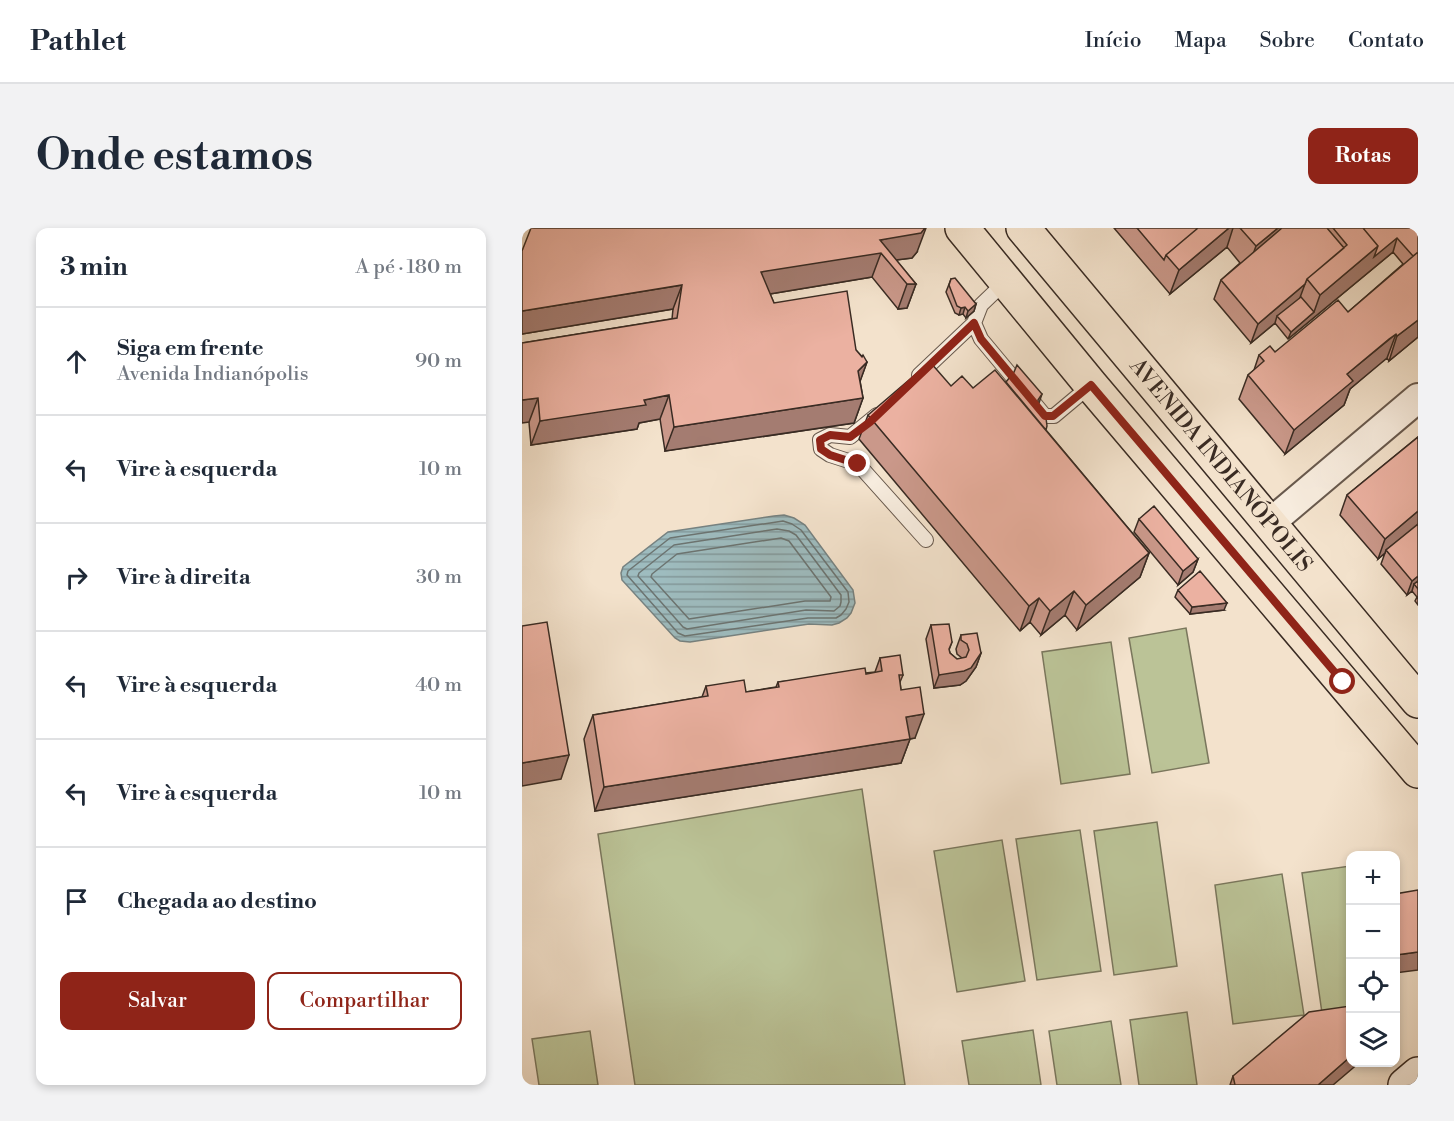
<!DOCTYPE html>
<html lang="pt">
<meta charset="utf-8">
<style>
:root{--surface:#fff;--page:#f2f2f3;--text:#1f2937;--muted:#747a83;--line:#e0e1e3;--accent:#8f2418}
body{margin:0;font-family:"Libre Bodoni",serif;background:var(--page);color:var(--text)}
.controls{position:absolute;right:18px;bottom:18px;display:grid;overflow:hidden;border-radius:12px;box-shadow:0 3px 9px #0003}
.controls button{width:54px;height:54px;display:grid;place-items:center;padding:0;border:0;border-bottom:2px solid var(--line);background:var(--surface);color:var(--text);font:30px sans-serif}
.stop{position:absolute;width:18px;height:18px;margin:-14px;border:4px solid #8f2418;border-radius:50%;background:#fff}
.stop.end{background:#8f2418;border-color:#fff;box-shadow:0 2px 6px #0008}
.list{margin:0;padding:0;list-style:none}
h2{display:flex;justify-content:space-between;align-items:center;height:78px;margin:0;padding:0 24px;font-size:26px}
h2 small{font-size:20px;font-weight:400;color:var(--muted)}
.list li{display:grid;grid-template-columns:39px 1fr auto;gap:18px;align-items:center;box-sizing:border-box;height:108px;padding:0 24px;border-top:2px solid var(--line)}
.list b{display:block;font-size:22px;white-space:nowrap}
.list p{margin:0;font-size:20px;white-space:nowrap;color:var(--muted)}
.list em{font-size:20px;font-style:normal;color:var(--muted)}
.actions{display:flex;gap:12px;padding:18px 24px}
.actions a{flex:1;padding:14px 0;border:2px solid var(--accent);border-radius:12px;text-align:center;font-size:21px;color:var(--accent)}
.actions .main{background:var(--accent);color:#fff}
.icon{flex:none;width:33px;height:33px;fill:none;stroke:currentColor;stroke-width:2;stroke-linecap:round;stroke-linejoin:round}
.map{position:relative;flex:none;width:896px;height:857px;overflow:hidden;border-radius:12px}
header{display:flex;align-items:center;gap:36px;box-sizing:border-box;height:84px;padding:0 30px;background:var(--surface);border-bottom:2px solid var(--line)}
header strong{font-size:28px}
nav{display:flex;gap:33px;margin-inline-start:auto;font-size:21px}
.intro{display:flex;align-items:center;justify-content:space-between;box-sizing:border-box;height:144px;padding:0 36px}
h1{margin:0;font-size:42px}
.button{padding:15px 27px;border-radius:12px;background:var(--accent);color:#fff;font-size:21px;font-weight:700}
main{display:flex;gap:36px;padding:0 36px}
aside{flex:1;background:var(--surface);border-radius:12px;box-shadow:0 3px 9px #0003}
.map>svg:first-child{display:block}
.green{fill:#bbc397;stroke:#7a775d;stroke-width:1.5}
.water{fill:url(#water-rules);stroke:#768281;stroke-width:1.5}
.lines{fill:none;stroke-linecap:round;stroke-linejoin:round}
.shore{stroke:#6c7471;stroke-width:1.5}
.lane-casing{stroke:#68594d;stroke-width:16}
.street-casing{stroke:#68594d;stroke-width:32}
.secondary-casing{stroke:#392b23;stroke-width:36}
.primary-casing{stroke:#392b23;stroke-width:36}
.lane{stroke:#f7ecde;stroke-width:14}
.street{stroke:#f7ecde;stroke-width:28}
.secondary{stroke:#f7ecde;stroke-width:33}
.primary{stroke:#f3e2cc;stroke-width:33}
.wall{fill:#ca988a;stroke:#392b23;stroke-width:1.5}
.shaded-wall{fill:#a47c71;stroke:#392b23;stroke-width:1.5}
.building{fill:#ebb1a1;stroke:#392b23;stroke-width:1.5}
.route{stroke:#8f2418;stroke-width:8}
.labels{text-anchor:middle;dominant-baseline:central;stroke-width:4.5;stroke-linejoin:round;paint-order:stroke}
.street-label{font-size:22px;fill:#392b23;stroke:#f7ecde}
</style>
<header>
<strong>Pathlet</strong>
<nav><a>Início</a><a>Mapa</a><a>Sobre</a><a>Contato</a></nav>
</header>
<div class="intro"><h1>Onde estamos</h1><a class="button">Rotas</a></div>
<main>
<aside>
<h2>3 min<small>A pé · 180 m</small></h2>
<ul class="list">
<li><svg class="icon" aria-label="ahead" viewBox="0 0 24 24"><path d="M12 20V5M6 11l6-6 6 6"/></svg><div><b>Siga em frente</b><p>Avenida Indianópolis</p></div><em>90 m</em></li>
<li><svg class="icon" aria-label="left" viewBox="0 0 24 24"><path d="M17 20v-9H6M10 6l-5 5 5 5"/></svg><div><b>Vire à esquerda</b></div><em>10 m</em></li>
<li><svg class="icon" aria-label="right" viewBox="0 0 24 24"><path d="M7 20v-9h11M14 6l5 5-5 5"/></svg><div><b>Vire à direita</b></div><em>30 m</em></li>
<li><svg class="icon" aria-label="left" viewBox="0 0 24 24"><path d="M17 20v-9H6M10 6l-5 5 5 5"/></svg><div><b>Vire à esquerda</b></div><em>40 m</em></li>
<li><svg class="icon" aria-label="left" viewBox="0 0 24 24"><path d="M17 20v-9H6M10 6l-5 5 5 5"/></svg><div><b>Vire à esquerda</b></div><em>10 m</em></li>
<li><svg class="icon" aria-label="arrive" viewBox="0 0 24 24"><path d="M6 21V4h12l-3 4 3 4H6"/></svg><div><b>Chegada ao destino</b></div></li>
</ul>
<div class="actions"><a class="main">Salvar</a><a>Compartilhar</a></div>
</aside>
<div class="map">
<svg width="896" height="857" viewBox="0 0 896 857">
<defs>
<pattern id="water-rules" width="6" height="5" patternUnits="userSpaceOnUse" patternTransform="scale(1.5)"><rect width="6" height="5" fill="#9ebcbf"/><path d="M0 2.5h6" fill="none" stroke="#82999b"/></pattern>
</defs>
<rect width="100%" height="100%" fill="#f3e2cc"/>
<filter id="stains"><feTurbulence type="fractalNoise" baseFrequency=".00333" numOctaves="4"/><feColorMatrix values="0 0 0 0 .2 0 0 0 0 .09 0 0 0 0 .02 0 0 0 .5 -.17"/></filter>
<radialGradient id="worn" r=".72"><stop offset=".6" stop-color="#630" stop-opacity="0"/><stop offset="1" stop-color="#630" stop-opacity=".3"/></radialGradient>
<!-- green -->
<path class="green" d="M664 400 687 535 630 545 607 410Z
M589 414 608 546 539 556 520 424Z
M340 561 383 857H113L76 606Z
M635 594 655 738 592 747 572 603Z
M558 602 579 743 515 752 494 611Z
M480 612 503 753 435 764 412 623Z
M828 638V781L800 785 780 645Z
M760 646 782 787 711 796 693 657Z
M665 784 675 857H617L608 792Z
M589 793 599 857H535L527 803Z
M511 802 519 857H447L440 813Z
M68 803 76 857H17L10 811Z"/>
<!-- water -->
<path class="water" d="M262 287 272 290 283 297 331 362 333 375 329 385 325 390 317 395 310 397 287 396 168 414 158 413 153 410 100 352 99 345 101 339 146 304 252 288Z"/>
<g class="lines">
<!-- shore -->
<path class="shore" d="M261 293 270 296 279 302 326 364 327 374 324 381 319 387 314 390H286L163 408 156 405 105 347 106 343 148 310Z
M255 301 267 303 274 307 319 367V374L318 378 312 383 284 382 165 401 161 399 116 348 117 345 152 317Z
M259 310 267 313 309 369 308 373H283L167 391 129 349 130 346 155 326Z"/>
<defs>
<path id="lane" d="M484 53 459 77 452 95 459 111 523 188H532L569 157
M397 147 452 95
M355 187 328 209 308 207 298 212 299 221 308 227 336 236 404 312"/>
<path id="street" d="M748 295 896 170"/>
<path id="secondary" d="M883 857 896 846"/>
<g id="primary">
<path d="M440 0 569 157 896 543"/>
<path id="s1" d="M501 0 896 473"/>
</g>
</defs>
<!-- lane casing -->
<use href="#lane" class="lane-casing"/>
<!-- street casing -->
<use href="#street" class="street-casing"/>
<!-- secondary casing -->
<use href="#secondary" class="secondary-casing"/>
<!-- primary casing -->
<use href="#primary" class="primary-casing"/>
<!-- lane -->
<use href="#lane" class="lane"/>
<!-- street -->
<use href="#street" class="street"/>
<!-- secondary -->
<use href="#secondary" class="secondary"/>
<!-- primary -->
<use href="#primary" class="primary"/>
</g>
<!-- wall -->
<path class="wall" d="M592 0H896V109L867 133 865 130 858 135 828 161 822 177 763 226 717 171 726 147 732 142 737 127 753 124 826 84 881 36 871 24 766 111 753 95 729 115 692 71 699 52 718 35 705 19 648 66Z
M0 23 395 24 390 30 374 32 394 56 385 80 376 81 350 49 248 66 252 75 334 122 345 134 338 153 341 170 332 195 143 223 138 191 117 195 115 201 9 217 0 115 150 91 151 81 0 106Z
M429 51 454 76 452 83 444 90 441 86 437 87 433 85 424 64Z
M484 154 520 166 516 178 524 202 627 325 618 349 555 402 543 387 519 407 508 394 498 403 337 211 346 187 429 158 451 160Z
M896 209V377L893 373 895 369 890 363 885 367 859 336 863 325 856 331 818 287 825 267Z
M617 291 676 331 671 344 656 357 612 304Z
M656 362 702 382 668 386 653 369Z
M409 397 430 414 427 422 428 425 435 431 440 430 435 426 434 421 439 407 459 425 454 439 444 453 438 457 412 460 404 411Z
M358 430 381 447 378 454 379 462 393 510 388 511 379 535 73 583 62 511 71 487 180 469 184 458 224 464 254 459 256 454 353 444Z
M711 848 811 857H708Z"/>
<!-- shaded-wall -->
<path class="shaded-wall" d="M404 0 395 24 390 30 366 33 359 25 350 49 230 69 239 44Z
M707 0H711L705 19 648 66 657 42Z
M756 0H776L725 43 734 18Z
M875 10 871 24 766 111 769 104 792 84 798 67 856 18Z
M385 56H394L385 80 376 81Z
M783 56 776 75 755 88 753 95 729 115 736 96Z
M160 57 151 81 0 106V83Z
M454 76 452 83 444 90 446 83Z
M443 79 441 86 437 87 439 80Z
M896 92V109L867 133 875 108Z
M874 106 865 130 828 161 822 177 763 226 772 202 825 146Z
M345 134 336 159V143Z
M147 167 138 191 117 195 115 201 9 217 18 193Z
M16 170 7 194 0 195V172Z
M341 170 332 195 143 223 152 199Z
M896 283V297L864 322 863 325 856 331 863 311Z
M627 325 618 349 555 402 564 377Z
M676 331 671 344 656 357 661 343Z
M896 348V358L892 356 890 363 885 367 890 353Z
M552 363 543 387 519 407 528 383Z
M517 370 508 394 498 403 507 378Z
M705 375 702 382 668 386 670 379Z
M459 425 454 439 444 453 438 457 412 460 417 447Z
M402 486 393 510 375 513 384 489Z
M388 511 379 535 73 583 82 559Z
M47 527 39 551 0 558V535Z
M896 724V742L873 745V730L874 727Z
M828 829V834H838L811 857H796Z"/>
<!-- building -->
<path class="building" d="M9 0H403L399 5 358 12 394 56H385L359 25 239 44 252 75 325 63 334 122 340 129 341 127 345 134 336 143 341 170 152 199 147 167 122 172 124 177 18 193 16 170 0 172V115L155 90 160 57 0 83V23Z
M615 0H676L644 27 642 32Z
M676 0H707L657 42 644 27Z
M718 0H756L734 18Z
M760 0H805L822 20 785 51 783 56 736 96 699 52Z
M811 0H841L856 18 798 67 785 51 825 17Z
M841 0H896V24L891 28 875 10 852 29 856 18Z
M896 24V92L875 108 874 106 867 111 825 146 831 153 772 202 726 147 742 133 737 127 748 118 753 124 816 72 826 84Z
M433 50 454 76 446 83 443 79 439 80 435 78 427 57 429 51Z
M779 69 792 84 769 104 755 88Z
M408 134 429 158 440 148 451 160 473 142 627 325 564 377 552 363 528 383 517 370 507 378 346 187Z
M495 137 520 166 516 172V178L524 190 525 198 524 202 484 154 492 144Z
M896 209V283L863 311 825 267Z
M632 278 676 331 661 343 617 291Z
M896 296V348L890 353 864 322Z
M678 343 705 375 670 379 656 362Z
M896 353V361L892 356Z
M25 394 47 527 0 535V398Z
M427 396 430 414 427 421 428 425 435 431 444 429 447 422 445 416 439 412V407L455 405 459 425 449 440 442 443 417 447 409 397Z
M378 427 381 447H377L379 462 398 459 402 486 384 489 388 511 82 559 71 487 186 468 184 458 222 452 224 464 257 459 256 454 343 440 344 446 360 443 358 430Z
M896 662V724L874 727 873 722V666Z
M828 778V829L796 857H713L711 848 787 784Z"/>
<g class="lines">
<!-- route -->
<path class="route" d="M336 236 308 227 299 221 298 212 308 207 328 209 348 194 452 95 459 111 523 188H531L569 157 821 454"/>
</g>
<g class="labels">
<!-- street labels -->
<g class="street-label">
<text stroke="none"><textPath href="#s1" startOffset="309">AVENIDA INDIANÓPOLIS</textPath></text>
</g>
</g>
<rect width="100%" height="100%" filter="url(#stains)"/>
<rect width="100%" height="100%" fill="url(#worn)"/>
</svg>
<div class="controls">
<button>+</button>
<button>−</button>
<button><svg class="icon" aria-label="locate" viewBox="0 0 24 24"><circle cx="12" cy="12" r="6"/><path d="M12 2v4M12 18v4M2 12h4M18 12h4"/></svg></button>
<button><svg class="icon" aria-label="layers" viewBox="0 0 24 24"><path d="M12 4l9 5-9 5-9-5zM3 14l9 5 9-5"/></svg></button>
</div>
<div class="stop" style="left:821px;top:454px"></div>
<div class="stop end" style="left:336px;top:236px"></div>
</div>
</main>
